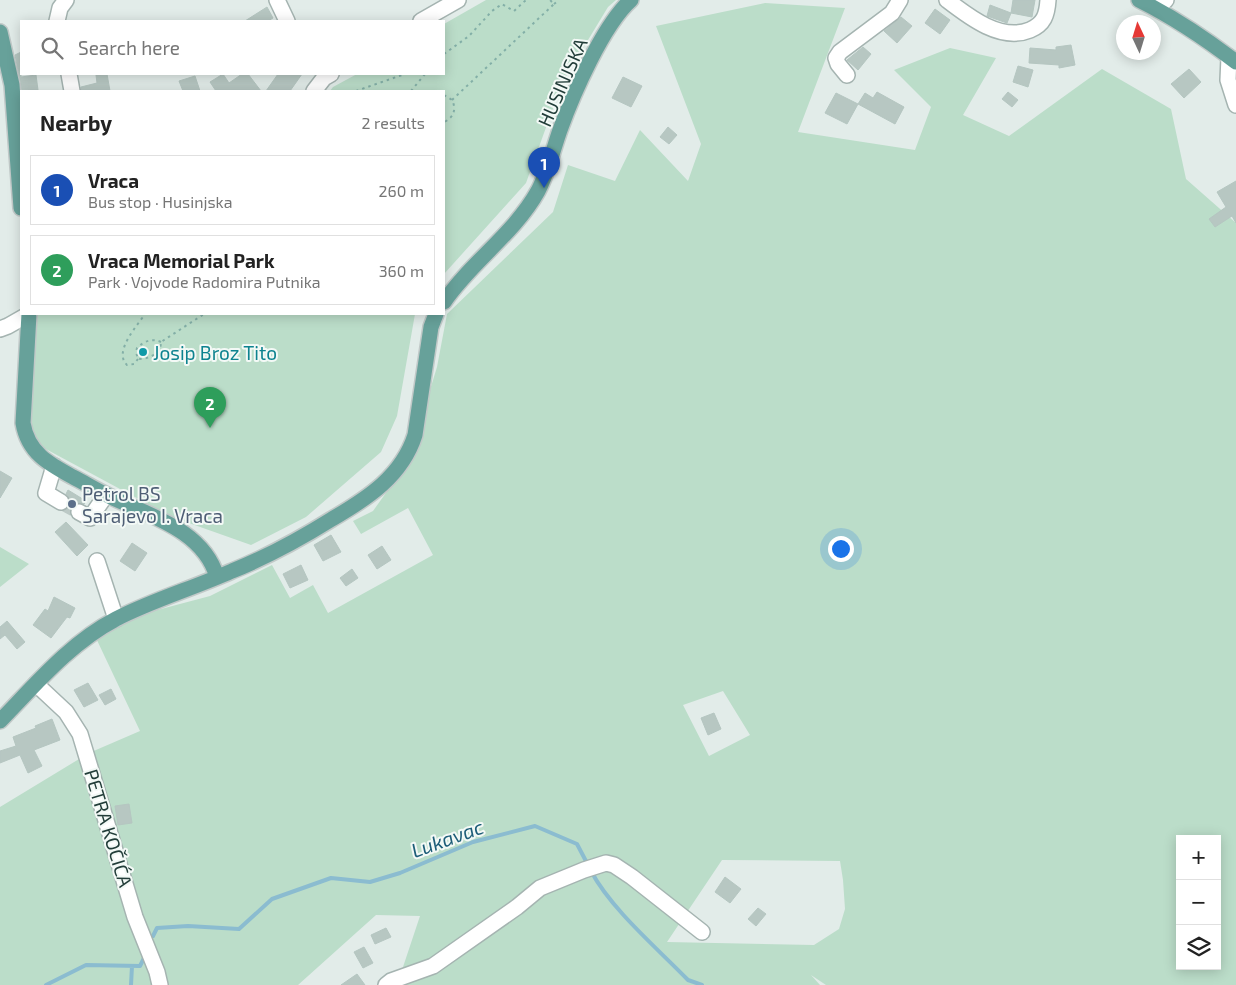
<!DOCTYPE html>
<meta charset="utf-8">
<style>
:root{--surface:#fff;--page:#f2f2f2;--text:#222;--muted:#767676;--line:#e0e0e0;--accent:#1a73e8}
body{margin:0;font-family:"Exo 2",sans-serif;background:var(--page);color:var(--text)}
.controls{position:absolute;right:15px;bottom:15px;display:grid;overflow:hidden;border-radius:0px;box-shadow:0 2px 12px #0003}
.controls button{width:45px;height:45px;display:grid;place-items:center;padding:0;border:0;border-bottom:1px solid var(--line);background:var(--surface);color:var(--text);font:25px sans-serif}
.compass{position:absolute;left:1116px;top:15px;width:45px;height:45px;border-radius:50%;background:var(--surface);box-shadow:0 2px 12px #0003;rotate:356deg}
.you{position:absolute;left:840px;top:548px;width:18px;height:18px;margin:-12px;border:4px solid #fff;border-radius:50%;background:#1a73e8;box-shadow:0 0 0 8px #1a73e833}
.badge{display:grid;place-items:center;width:32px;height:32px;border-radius:50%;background:var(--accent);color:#fff;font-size:16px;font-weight:700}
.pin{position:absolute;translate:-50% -41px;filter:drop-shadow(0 1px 2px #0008)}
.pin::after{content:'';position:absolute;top:26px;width:18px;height:15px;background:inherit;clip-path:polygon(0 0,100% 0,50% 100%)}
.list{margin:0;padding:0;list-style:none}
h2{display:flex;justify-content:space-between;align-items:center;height:65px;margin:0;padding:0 20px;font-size:21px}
h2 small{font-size:16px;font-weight:400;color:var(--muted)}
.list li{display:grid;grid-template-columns:32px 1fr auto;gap:15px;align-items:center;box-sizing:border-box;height:70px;margin:0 10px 10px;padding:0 10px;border:1px solid var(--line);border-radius:0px}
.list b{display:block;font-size:19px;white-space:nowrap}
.list p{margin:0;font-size:16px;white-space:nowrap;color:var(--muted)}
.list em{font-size:16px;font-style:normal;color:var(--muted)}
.icon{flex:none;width:28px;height:28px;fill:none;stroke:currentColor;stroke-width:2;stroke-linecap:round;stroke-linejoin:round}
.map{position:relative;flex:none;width:1236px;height:985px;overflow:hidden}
.search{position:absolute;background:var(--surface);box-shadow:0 2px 12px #0003;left:20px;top:20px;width:425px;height:55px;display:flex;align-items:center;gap:12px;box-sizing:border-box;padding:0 18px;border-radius:0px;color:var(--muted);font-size:19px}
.panel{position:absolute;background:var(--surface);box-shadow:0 2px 12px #0003;left:20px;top:90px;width:425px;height:225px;border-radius:0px}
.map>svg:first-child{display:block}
.green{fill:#bbddc9;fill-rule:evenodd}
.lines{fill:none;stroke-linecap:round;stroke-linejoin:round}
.stream{stroke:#8bbcd0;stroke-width:4}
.building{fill:#b7c7c2;stroke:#b5c6c1}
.minor-tunnel{stroke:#bcc9c6;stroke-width:15;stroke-dasharray:15 8;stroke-linecap:butt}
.minor-casing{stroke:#a5b4b1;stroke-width:18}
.major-casing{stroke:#c1c9c8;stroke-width:18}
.path{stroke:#83afa7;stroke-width:2;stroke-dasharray:2.5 4;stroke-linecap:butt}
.minor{stroke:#fff;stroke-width:15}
.major{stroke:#67a19a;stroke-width:15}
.culture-dot{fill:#0f9aa8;stroke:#f3f9f6;stroke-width:2}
.service-dot{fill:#5c6f8a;stroke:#f3f9f6;stroke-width:2}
.labels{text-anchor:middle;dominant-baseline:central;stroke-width:4;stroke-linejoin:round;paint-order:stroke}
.street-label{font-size:19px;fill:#223d39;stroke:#f3f9f6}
.culture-label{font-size:19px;fill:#0d838f;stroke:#f3f9f6;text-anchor:start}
.service-label{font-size:19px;fill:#4e5e75;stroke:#f3f9f6;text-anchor:start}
.water-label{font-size:20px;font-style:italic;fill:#1d5d78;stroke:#f3f9f6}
</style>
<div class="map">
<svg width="1236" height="985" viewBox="0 0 1236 985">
<rect width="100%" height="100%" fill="#e2ece9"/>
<!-- green -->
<path class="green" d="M486 0H616L608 7 562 83 526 183 444 274V91H330L333 87 357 74H444V24Z
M765 3 845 8 798 132 915 150 931 107 894 70 950 48 996 58 963 115 1009 136 1102 69 1171 109 1186 179 1236 223V985H826L811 975 820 985H397L420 916 376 915 298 985H0V807L89 753 140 731 95 636 146 613 210 596 272 565 290 598 313 585 328 613 433 555 408 508 361 534 353 521 373 511 408 462 437 367 447 314 553 212 568 165 615 181 640 130 688 181 701 144 656 26ZM723 691 750 735 709 756 683 705ZM1180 839H1217V966H1180ZM722 860 840 861 843 880 845 909 839 929 814 945 667 942Z
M24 314H415L397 416 381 452 306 517 251 545 172 517 29 440Z
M0 547 29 564 0 587Z"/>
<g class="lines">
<!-- stream -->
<path class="stream" d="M591 871C611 909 658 949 688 980L702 985
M153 936 157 928 188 926 239 929 272 899 331 878 370 882 400 873 473 842 535 826 577 844 588 865
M46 985 86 965 140 966 144 958
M131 985 132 966"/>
</g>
<!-- building -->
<path class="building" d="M1013 0H1035L1032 17 1011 13Z
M990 5 1011 13 1007 23 987 16Z
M267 7 273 18 268 21H245Z
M935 9 950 20 940 34 925 23Z
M901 17 912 26 897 43 884 31Z
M1071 45 1075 65 1059 68V65L1029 63 1030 48 1056 50V47Z
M863 47 871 54 858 70 847 60Z
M21 52V77L36 75 38 90 22 91 15 55Z
M1018 66 1033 70 1028 87 1013 82Z
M1189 69 1201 82 1184 98 1171 84Z
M107 74 110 91H81V87L97 83 96 75Z
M223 74 229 83 242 74H248L261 91H216L210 82Z
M278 74H302L290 91H266Z
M195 76 200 91H183L179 81Z
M623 77 642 86 631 107 612 98Z
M877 92 904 107 895 124 858 104 865 93 873 98Z
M1008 92 1018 100 1012 107 1002 99Z
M836 93 858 104 847 124 825 113Z
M668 127 677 135 669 144 660 137Z
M1236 181V223L1232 216 1215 227 1209 219 1226 207 1217 192Z
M0 471 12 478 0 498Z
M68 490 86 501 84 504 78 503 74 504 71 508 70 514 64 511 69 507 70 503 69 498 66 494Z
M66 522 88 545 77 556 55 532Z
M331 535 341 552 323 561 314 545Z
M132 543 147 553 135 571 120 561Z
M382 546 391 560 377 569 368 555Z
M301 565 308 580 290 588 283 574Z
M352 569 358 578 346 586 340 578Z
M54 597 75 608 70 618 67 617 51 638 33 625 45 609 48 611Z
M7 621 25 642 17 649 5 635 0 639V627Z
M88 683 98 700 84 707 74 690Z
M111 689 116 699 105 705 99 695Z
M714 713 721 729 708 735 701 718Z
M52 719 60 740 34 750 42 766 28 773 20 755 0 763V751L16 746 13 737 36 728 35 726Z
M129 804 132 823 118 825 115 806Z
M725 877 741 889 730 903 715 892Z
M758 908 766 914 756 926 748 919Z
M386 928 391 937 375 944 371 935Z
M364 947 373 963 363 968 354 952Z
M357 974 365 985H341Z"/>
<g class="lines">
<!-- minor-tunnel -->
<path class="minor-tunnel" d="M61 502 79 512"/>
<defs>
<path id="minor" d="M277 0 287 21
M947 0C969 17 1001 42 1030 30 1044 24 1047 15 1048 0
M1157 9 1166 0
M57 21 60 8 66 0
M421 21 458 0
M1229 57 1228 80 1236 105
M69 74 72 91
M847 75 838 64 836 58 840 52 892 13 900 0
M314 91 324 78 331 74
M0 329 8 326 29 314
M54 466 46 493 61 502
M79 512 90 518 106 495
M97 561 116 619
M36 684 66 712 80 734 135 917 157 972 160 985
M386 985 391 981 433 966 517 907 540 888 584 870 606 863 614 865 632 877 702 932"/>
<path id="major" d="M1139 0C1173 17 1206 39 1236 62
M0 32 12 85 21 208
M444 302C471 262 514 234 538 191 548 172 553 150 560 130 573 94 603 25 631 0
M29 314 23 423C28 453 49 464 73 477 85 483 96 490 107 495 147 515 203 529 217 577
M0 721C36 684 70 643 116 619 153 600 194 588 232 571 267 557 300 539 332 519 368 498 402 476 415 435L431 327 436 314"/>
</defs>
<!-- minor casing -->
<use href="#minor" class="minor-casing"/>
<!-- major casing -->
<use href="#major" class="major-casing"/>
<!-- path -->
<path class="path" d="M554 4 559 0
M444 54 469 36 492 11 502 4 514 11 526 0
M356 91 405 74
M411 91 425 74
M444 95 452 100C457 110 453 118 444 122
M452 100 554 4 550 0
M161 342C152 338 144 341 137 348L136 352 138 359C149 359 161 354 161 342L204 314
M138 359 134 364 127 365C113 352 137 326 145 314"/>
<!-- minor -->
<use href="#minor" class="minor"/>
<!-- major -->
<use href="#major" class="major"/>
</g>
<!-- markers -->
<circle class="culture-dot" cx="143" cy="352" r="5"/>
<circle class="service-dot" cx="72" cy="504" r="5"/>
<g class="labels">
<!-- street labels -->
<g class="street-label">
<text transform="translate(562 82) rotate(-66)">HUSINJSKA</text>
<text transform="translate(109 828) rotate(73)">PETRA KOČIĆA</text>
</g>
<!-- culture labels -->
<g class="culture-label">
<text x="153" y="352">Josip Broz Tito</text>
</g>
<!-- service labels -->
<g class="service-label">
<text x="82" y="493">Petrol BS<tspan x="82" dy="22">Sarajevo I. Vraca</tspan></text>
</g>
<!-- water labels -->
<g class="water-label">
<text transform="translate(447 838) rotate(-20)">Lukavac</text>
</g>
</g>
</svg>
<div class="controls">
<button>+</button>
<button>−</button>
<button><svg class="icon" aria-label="layers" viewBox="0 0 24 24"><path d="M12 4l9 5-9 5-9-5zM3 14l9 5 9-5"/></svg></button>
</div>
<svg class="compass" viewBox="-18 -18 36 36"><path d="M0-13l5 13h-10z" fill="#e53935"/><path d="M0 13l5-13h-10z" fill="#767676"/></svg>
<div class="you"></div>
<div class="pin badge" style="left:544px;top:188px;background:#1a4fb4">1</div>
<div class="pin badge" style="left:210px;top:428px;background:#2e9e5b">2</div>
<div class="search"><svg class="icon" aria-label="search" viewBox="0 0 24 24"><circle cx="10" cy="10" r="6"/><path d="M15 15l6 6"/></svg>Search here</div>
<section class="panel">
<h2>Nearby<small>2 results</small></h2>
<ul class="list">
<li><span class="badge" style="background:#1a4fb4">1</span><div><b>Vraca</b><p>Bus stop · Husinjska</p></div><em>260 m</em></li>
<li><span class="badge" style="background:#2e9e5b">2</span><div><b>Vraca Memorial Park</b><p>Park · Vojvode Radomira Putnika</p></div><em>360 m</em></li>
</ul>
</section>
</div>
